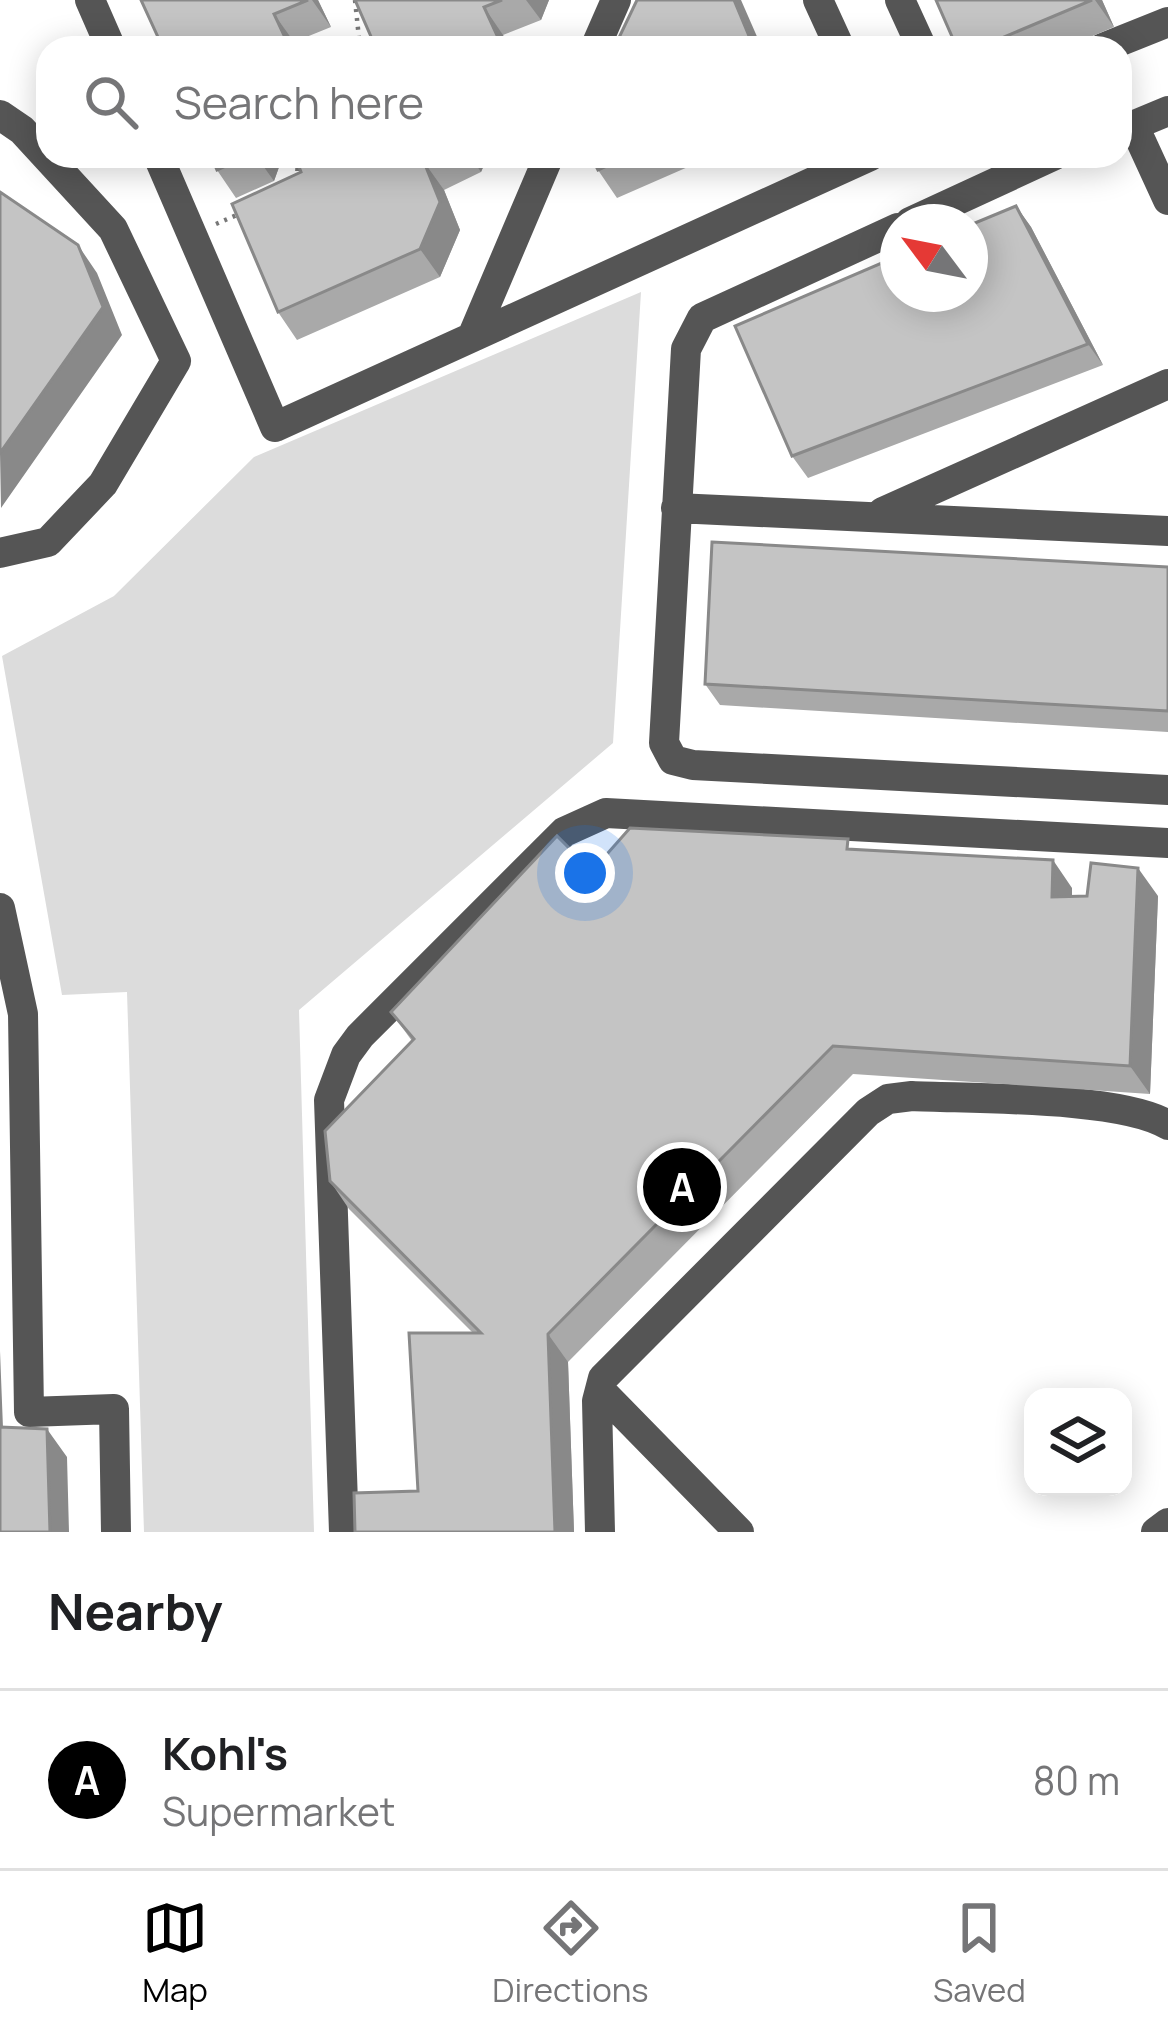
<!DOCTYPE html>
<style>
:root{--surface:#fff;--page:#f6f6f6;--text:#202124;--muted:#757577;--line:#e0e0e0;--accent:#000}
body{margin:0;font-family:Manrope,sans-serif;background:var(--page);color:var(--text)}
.controls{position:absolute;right:36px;bottom:36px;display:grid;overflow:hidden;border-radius:24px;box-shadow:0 6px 30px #0003}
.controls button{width:108px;height:108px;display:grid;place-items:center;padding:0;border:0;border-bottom:3px solid var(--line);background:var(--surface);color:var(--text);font:60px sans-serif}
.compass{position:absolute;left:880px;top:204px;width:108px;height:108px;border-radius:50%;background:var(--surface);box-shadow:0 6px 30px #0003;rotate:302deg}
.you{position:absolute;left:585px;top:873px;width:42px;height:42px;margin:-30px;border:9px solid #fff;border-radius:50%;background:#1a73e8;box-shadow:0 0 0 18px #1a73e833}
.badge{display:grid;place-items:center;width:78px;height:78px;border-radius:50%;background:var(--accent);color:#fff;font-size:39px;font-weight:700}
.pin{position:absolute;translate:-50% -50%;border:6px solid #fff;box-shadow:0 3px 12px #0006}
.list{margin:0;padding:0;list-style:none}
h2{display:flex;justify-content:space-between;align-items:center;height:156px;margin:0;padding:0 48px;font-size:51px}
h2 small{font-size:39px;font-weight:400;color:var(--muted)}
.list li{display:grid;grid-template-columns:78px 1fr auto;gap:36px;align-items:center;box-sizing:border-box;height:180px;padding:0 48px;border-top:3px solid var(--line)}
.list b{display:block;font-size:45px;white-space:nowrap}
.list p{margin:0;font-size:39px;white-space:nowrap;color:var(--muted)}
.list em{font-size:39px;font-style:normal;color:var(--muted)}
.icon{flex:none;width:66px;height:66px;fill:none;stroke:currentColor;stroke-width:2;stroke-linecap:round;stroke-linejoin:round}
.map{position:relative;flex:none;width:1168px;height:1532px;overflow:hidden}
.search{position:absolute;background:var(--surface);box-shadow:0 6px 30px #0003;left:36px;right:36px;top:36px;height:132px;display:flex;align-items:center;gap:30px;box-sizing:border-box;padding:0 42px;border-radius:36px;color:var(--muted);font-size:45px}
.sheet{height:336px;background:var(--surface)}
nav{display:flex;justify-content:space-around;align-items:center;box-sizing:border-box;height:168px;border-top:3px solid var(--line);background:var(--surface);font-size:33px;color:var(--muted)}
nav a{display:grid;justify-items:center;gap:6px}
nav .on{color:var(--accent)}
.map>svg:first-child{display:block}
.green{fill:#dcdcdc}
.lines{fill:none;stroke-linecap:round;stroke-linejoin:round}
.path{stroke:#777;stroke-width:4.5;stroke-dasharray:3 6;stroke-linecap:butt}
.minor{stroke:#555;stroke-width:30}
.wall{fill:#a9a9a9}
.shaded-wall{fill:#898989}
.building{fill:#c4c4c4;stroke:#898989;stroke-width:3}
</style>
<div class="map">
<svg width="1168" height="1532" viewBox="0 0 1168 1532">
<rect width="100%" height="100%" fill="#fff"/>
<!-- green -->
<path class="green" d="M641 292 613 743 299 1010 314 1532H144L127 992 62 995 2 656 114 596 254 457Z"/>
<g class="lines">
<!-- path -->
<path class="path" d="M355 0 360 48
M297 180 298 156
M216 224 239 214"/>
<!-- minor -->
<path class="minor" d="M90 0 111 48
M818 0 840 48
M900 0 922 48
M595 48 616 0
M1103 48 1168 22
M0 115 22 130 113 229 176 361 103 484 48 542 0 553
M1134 126 1168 200
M1120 131 1168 111
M158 156 275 427 870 156
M910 222 1053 156
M898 228 702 318 686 349 664 743 673 760 693 765 1168 790
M472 337 549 156
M676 508 1168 531
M883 512 1168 384
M0 908 23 1014 29 1412 114 1409 116 1532
M600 1390 739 1532
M344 1532 329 1100 346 1055 360 1036 564 832 606 813 1168 843
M600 1532 597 1401 603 1378 868 1112 888 1099 912 1096C973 1099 1120 1096 1168 1125
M1156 1532 1168 1523"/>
</g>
<!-- wall -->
<path class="wall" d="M141 0H318L331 27 294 42 297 48H163Z
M355 0H549L541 20 503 35 509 48H376Z
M936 0H1102L1114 27 1064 48H957Z
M211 156H283L274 181 236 198 217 170Z
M295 156H488L481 172 444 190 460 230 440 277 297 340 278 312 301 172Z
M591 156H713L617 198 598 170Z
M1016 206 1031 227 1103 365 808 478 792 456Z
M1168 567V732L720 705 705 684Z
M855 850 1072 888V897L1158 896 1150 1094 853 1074 568 1362 574 1532H355L418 1491 473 1333 349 1209 330 1181 412 1041 391 1012Z"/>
<!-- shaded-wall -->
<path class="shaded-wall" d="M312 0H318L331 27Z
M526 0H549L541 20Z
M734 0H741L762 48H754Z
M1095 0H1102L1114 27Z
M484 7 503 35 509 48H499Z
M274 14 294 42 297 48H290Z
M256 156H283L274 181Z
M470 156H488L481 172Z
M424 162 444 190 460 230 440 277 420 249Z
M1016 206 1031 227 1103 365 1088 344Z
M78 245 97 273 122 335 1 508 0 453Z
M1053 860 1072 888V925L1052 897Z
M1138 868 1158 896 1150 1094 1130 1066Z
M548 1334 568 1362 574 1532H555Z
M0 1351 4 1454 0 1449Z
M47 1429 67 1457 69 1532H50Z"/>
<!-- building -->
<path class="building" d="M141 0H308L274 14 290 48H163Z
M355 0H502L484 7 501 44 499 48H376Z
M637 0H734L754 48H614Z
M936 0H1092L978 48H957Z
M211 156H248L217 170Z
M295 156H437L424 162 440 202 420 249 278 312 232 204 301 172Z
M591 156H629L598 170Z
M0 192 78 245 103 307 0 453Z
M1016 206 1088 344 792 456 735 326 898 256V294H970V225Z
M712 542 1168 567V711L705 684Z
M630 828 848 839 847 849 1053 860 1052 897 1087 896 1091 863 1138 868 1130 1066 833 1046 548 1334 555 1532H355L354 1493 418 1491 409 1333H481L330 1181 325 1131 414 1039 391 1012 557 836 592 871Z
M0 1427 47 1429 50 1532H0Z"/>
</svg>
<div class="controls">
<button><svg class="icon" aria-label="layers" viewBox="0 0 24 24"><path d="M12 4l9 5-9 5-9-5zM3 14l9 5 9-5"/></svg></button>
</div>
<svg class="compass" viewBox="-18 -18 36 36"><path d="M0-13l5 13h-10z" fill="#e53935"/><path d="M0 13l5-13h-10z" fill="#757577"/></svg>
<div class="you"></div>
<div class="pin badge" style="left:682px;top:1187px">A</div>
<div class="search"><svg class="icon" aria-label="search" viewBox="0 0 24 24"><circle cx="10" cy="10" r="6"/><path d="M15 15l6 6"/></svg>Search here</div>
</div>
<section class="sheet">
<h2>Nearby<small></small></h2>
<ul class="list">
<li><span class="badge">A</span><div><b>Kohl's</b><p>Supermarket</p></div><em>80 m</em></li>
</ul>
</section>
<nav>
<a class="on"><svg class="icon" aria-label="map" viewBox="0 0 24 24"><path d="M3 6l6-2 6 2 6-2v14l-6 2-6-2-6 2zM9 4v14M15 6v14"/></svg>Map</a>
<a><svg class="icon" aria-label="directions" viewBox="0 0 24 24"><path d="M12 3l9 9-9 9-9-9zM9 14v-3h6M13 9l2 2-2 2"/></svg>Directions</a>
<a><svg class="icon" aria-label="saved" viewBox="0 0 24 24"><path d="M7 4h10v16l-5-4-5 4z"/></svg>Saved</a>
</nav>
